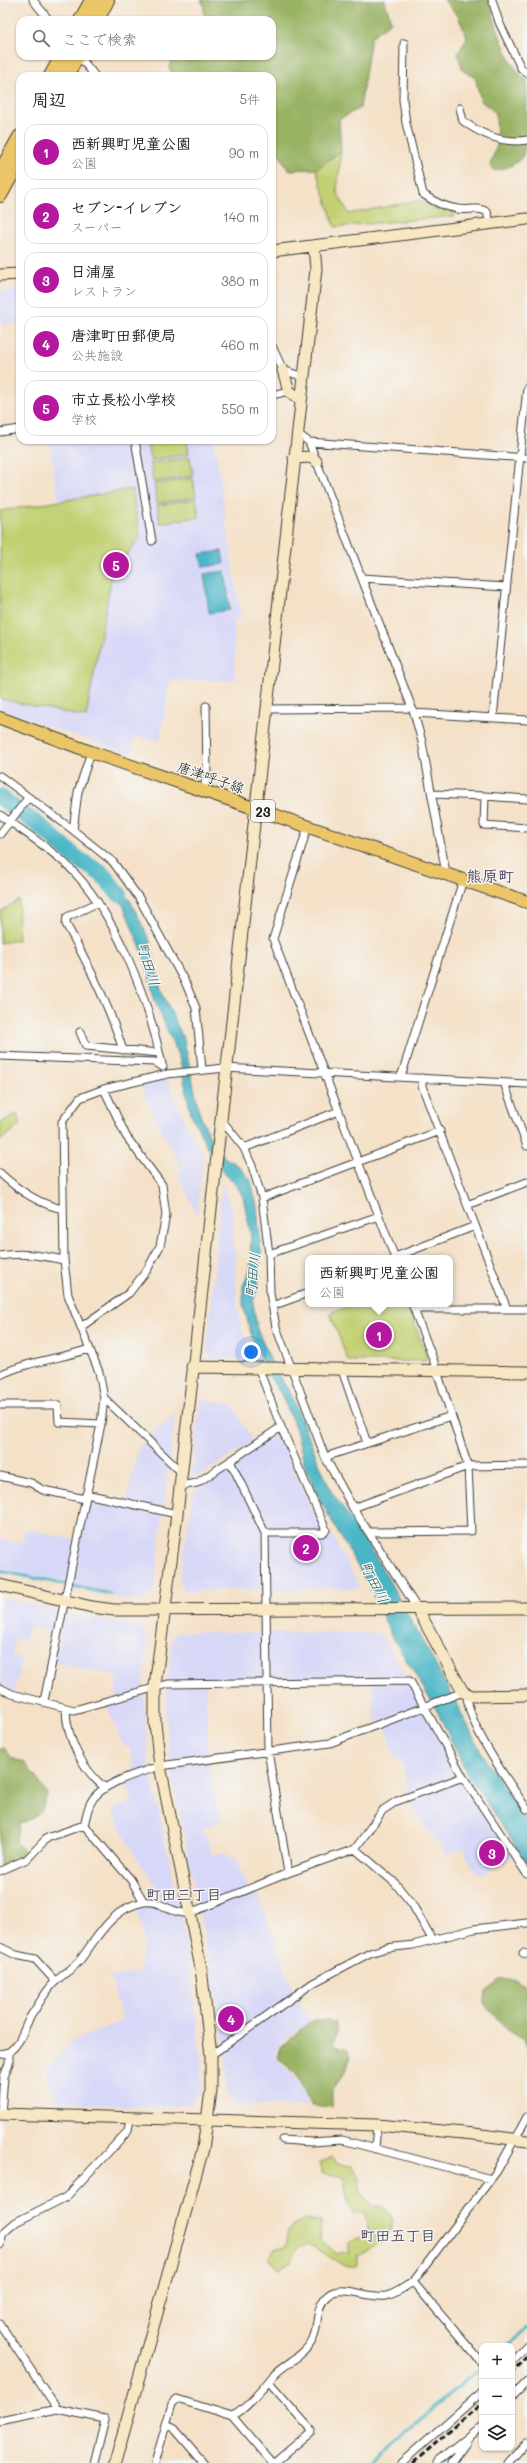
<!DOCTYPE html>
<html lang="ja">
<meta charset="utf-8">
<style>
:root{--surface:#fff;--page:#f6f6f6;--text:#202124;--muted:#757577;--line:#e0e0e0;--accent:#b5179e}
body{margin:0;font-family:Mali,"Klee One",sans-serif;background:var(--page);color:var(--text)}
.controls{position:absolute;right:12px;bottom:12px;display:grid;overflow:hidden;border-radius:8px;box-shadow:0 1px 3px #0004}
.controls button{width:36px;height:36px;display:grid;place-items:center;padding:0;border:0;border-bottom:1px solid var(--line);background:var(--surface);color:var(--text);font:20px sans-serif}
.you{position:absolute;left:251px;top:1352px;width:14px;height:14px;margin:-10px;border:3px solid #fff;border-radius:50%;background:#1a73e8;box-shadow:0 0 0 6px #1a73e833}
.badge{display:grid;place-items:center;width:26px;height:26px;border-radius:50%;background:var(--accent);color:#fff;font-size:13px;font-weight:700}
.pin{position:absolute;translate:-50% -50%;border:2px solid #fff;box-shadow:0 1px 4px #0006}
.popup{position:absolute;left:305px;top:1255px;width:148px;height:52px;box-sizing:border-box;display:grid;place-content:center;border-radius:8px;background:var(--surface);filter:drop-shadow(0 1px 3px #0005);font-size:13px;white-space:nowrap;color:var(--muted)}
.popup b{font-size:15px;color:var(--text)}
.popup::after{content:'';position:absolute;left:50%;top:100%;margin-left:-8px;border:8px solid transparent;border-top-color:var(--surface)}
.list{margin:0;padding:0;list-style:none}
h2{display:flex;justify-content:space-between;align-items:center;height:52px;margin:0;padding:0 16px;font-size:17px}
h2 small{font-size:13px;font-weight:400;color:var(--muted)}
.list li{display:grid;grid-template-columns:26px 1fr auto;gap:12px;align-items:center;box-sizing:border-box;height:56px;margin:0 8px 8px;padding:0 8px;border:1px solid var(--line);border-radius:12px}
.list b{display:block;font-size:15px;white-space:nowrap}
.list p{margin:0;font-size:13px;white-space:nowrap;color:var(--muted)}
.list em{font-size:13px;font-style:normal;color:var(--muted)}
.icon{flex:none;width:22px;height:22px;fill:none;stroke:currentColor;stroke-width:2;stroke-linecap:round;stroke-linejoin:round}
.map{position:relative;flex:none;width:527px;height:2463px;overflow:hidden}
.search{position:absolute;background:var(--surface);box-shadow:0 1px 3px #0004;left:16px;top:16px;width:260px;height:44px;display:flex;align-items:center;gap:10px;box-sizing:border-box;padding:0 14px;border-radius:12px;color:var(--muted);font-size:15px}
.panel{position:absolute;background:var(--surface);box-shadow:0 1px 3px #0004;left:16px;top:72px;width:260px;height:372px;border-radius:12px}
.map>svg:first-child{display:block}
.built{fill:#d7d7f8}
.green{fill:#c2d072;stroke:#6f7647}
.forest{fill:#99b264;stroke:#5a6740}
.water{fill:#4ab6c6;stroke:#336971}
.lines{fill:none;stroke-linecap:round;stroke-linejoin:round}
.stream{stroke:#4ab6c6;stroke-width:3}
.river{stroke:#4ab6c6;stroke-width:17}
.street-casing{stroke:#3c3a36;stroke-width:9}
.secondary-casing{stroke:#3c3a36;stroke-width:13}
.primary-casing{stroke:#3c3a36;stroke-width:14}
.highway-casing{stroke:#3c3a36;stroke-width:16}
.street{stroke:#fff;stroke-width:7}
.secondary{stroke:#f7e8c3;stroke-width:11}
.primary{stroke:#ebc669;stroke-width:12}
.highway{stroke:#ebc669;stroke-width:14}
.rail{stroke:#1c1c1c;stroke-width:3;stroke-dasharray:6 3;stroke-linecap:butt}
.labels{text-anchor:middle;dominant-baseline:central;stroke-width:3;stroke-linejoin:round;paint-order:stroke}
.shield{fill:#f6f6f2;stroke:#5d5d5c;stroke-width:1}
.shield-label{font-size:13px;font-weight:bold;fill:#1c1c1c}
.street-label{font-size:14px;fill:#1c1c1c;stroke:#f6f6f2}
.water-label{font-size:15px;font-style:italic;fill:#2e5a60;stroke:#f6f6f2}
.neighbourhood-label{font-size:15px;font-weight:bold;fill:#56475f;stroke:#f6f6f2}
.quarter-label{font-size:16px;font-weight:bold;fill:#56475f;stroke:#f6f6f2}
</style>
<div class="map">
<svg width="527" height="2463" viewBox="0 0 527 2463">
<rect width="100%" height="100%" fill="#f6f6f2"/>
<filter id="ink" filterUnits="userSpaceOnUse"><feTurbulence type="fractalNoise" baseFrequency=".025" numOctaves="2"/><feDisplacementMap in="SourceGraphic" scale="8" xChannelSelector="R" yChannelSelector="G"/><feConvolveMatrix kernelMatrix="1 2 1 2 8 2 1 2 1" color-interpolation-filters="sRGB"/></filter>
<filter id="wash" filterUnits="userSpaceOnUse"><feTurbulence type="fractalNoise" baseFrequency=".012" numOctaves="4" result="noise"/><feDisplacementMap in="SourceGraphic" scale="16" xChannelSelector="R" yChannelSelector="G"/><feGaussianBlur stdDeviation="0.9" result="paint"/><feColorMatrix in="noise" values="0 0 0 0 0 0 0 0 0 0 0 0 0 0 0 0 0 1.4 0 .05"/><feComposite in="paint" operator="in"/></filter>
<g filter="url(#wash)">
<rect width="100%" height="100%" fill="#f4e1c8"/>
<!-- built -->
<path class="built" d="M20 289V322L0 325V292Z
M50 440H214L241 619H234L235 681H170L160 741 136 737 130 754 0 710V511L58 501Z
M167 1078 187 1127 203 1155 197 1215 178 1173 182 1169 154 1116 140 1085Z
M222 1182 232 1212 238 1310 242 1329 253 1359H214L207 1352Z
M200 1399 232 1404 253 1441 198 1477 192 1475Z
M175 1412 154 1593 142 1601 112 1597 111 1593 0 1569V1539L22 1544 25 1529 80 1541 90 1499 125 1506 138 1448Z
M275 1434 280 1435 308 1501 327 1534 333 1536 360 1588 185 1591 179 1582 194 1491Z
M0 1598 95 1619 140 1626 148 1641 143 1683 149 1765 185 1935 201 2056 202 2091 188 2105 142 2107 56 2101 46 2072 70 2042 122 2021 111 1977 139 1972 144 1937 137 1910 144 1906 162 1907 158 1889 133 1852 112 1810 133 1801 124 1777 134 1773 130 1748 123 1746 106 1703 116 1699 117 1676 54 1662 61 1633 28 1627 26 1640 16 1638 12 1654 22 1658 15 1692 0 1685Z
M179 1632 380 1633 513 1857 481 1875 472 1867 464 1848 446 1855 402 1793 408 1791 401 1758 396 1760 383 1720 374 1722 372 1677 206 1679 208 1758 220 1822 203 1827 212 1855 224 1852 237 1861 250 1893 257 1890 294 1993 310 2021 282 2042 275 2057 294 2076 303 2091 308 2106 237 2105 227 2095 226 2058 219 2010 171 1770 166 1718 167 1682 173 1637Z"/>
<!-- green -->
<path class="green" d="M341 151 337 192 349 214 420 200 433 208 454 212V216L335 227 316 169Z
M158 440H187L189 454 150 460 147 442Z
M190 457 193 476 153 482 151 463Z
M193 478 196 497 157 503 154 484Z
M132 489 140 537 112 574 86 717 0 699V511Z
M196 499 199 517 160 523 157 505Z
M19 900 18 940 0 943V912Z
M17 1114 20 1125 0 1141V1123Z
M355 1304H407L427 1357 425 1361H348L330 1313Z
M333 2158 337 2164 352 2166 360 2177 359 2191 373 2208 381 2204C384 2208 391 2214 392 2219 395 2236 370 2249 357 2255V2266H344L309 2244 297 2249 292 2261 278 2269 269 2258 273 2250 285 2247 288 2231 303 2219 321 2221 320 2239 337 2254 349 2253V2242L366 2234 368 2228 366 2213 355 2215 347 2198 344 2177 322 2173 319 2162Z"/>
<!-- forest -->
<path class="forest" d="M201 0H385L391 22 371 37 360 108 339 119 341 151 316 169 288 170 274 144H272V76H173L169 66 174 56H272V20H204V6Z
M444 0H490C494 22 508 68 527 80 527 96 527 144 523 155 517 166 504 168 494 171L490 164 497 146 496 113 481 101 475 77 463 71 458 54 467 37 458 16Z
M4 1748 12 1758 25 1763 47 1793C44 1810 37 1819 20 1823L16 1843 25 1851 12 1863 0 1867V1749Z
M499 1980H515L527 1986V2048L524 2039 506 2028 484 2003 485 1991Z
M328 2020 335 2023 337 2031 333 2043 337 2047 347 2048 351 2056 346 2071 332 2089V2107L311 2105 296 2074 278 2058 281 2047 310 2022Z"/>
<!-- water -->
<path class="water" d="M222 551 224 564 203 567 200 554Z
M225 571 230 610 209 613 204 574Z
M102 874 130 900 150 941 161 990 184 1040 200 1115 210 1137 225 1158 239 1166 251 1181 257 1206 261 1251 258 1287 253 1302 257 1329 276 1372 289 1391 331 1491 363 1536 387 1577 450 1691 483 1756 527 1822V1863L468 1775 436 1709 390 1633 370 1588 321 1502 305 1467 296 1430 282 1396 267 1373 251 1334 243 1304V1286L250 1270 251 1235 243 1197 237 1186 222 1171 202 1137 191 1114 180 1060 155 1001 144 956 123 905Z"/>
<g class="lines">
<!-- stream -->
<path class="stream" d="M0 1571 110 1594
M506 2346 527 2328
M369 2463 482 2367"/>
<!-- river -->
<path class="river" d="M0 797 37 824 78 859 102 874 119 894"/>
</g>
</g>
<g filter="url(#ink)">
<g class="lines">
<defs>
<path id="street" d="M33 0 49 20
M492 0 499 22 521 68 527 73
M404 43 403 100 406 123 423 194C434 202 444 207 458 209 468 211 478 206 487 212L490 223
M79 56 95 76
M460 108 463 121C482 135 503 144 527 140
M272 346 283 370 303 377
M272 395 289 391
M0 432 20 429
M297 433 309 442 414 713 422 742 446 873
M135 440 152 541
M309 442 527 458
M362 578 506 587
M266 709 412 708
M414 713 527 720
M493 718 527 388
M91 752 78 792 73 830 113 862 139 898 186 984 196 1008 202 1069
M0 776 73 830
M203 790 207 777 206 706
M432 794 485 796 484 825 527 828
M485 796 527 799
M0 815C22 830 46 846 66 864 116 911 148 999 162 1064
M308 826 273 939 395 1258
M0 834 28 798
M97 903 67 917 66 924C89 965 109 1005 123 1050
M80 1032 86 1046 159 1053
M0 1056 155 1062 163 1067
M401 1077 463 880
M422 1078V1086L507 1309
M504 1083 527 1146
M220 1118 244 1148 252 1166 262 1198 269 1254 270 1293 276 1327 325 1457 353 1508 417 1608
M244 1148 339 1111
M0 1173C18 1190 38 1204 63 1209
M262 1198 440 1131
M467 1205 527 1182
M269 1254 379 1216
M0 1256C23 1252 42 1256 64 1260
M395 1257 475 1226
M272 1306 308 1293
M414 1309H527
M81 1327 129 1293 147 1270 160 1246 166 1215 162 1185 126 1136 104 1089
M258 1367 281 1427 326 1530 322 1533H265
M342 1370 367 1443
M0 1375C28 1361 60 1359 89 1349
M104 1398 180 1471
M0 1405H58L59 1422 101 1424
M325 1457 451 1416
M230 1461 265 1533 268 1751 288 1873
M0 1476 31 1483 43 1490 85 1499
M179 1486 197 1483 281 1427
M86 1494 177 1514
M353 1508 468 1466 527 1465
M370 1532 471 1531 468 1466 433 1359 412 1304
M0 1688 12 1694 74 1710 168 1684 410 1681 463 1777 527 1874
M467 1694C467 1725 509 1782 527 1809
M44 1701 101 1424 104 1398 99 1372 68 1295 64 1260 62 1122 80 1098 104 1089 167 1074 225 1068 527 1084
M66 1708C66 1738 82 1769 105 1788
M84 1825C86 1818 87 1811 90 1804 99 1783 139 1773 160 1766L330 1743 463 1692
M84 1825 131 1880 144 1902
M355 1849 394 1882 412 1904 432 1939
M0 1871 27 1859 47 1838 84 1825
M0 1947 16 1955 35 1959 55 1981
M523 1953 527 1954
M0 2054 9 2052
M211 2055 313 1983 370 1953 386 1948 413 1945 474 1929 527 1923
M1 2114 4 2077 9 2063V2052C23 2041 23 2028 32 2014 39 2004 46 1990 55 1982 63 1974 73 1969 80 1960 97 1938 113 1907 144 1902 159 1899 172 1915 190 1913L288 1873 355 1849 383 1810 397 1801 463 1777
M283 2140 311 2142 342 2140 491 2179
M375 2149 377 2125
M0 2245 3 2233 16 2222 66 2197 128 2131 130 2119
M413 2282 482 2363
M0 2324 57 2409
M512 2361 527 2345
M270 2383 312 2431 274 2463
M512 2397 527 2382
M232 2416 272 2463
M0 2421 57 2409 105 2419 94 2463
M166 2424 173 2427 204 2463
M155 2463 172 2404 177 2399 232 2416C245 2411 264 2387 273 2376 284 2364 304 2356 312 2341 319 2327 315 2307 327 2296 341 2283 368 2299 386 2296 396 2294 404 2287 413 2282L497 2171 527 2117
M401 2463 482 2392
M436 2463 482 2426
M451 2463 466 2443
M508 2463 527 2442"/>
<path id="secondary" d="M272 251 527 219
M0 275 20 274
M283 370 289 391 301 400
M294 458 311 457 316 461
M192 1367 527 1372
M0 1585 92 1607 114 1610 527 1608
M417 1608 463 1692 472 1696 527 1695
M0 2114 377 2125 474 2134 527 2141
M115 2463 203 2149 211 2091V2055L201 1968 160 1766 155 1723V1686L177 1514 316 269 314 247"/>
<path id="primary" d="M0 718 91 752 527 902"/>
<path id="highway" d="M81 20 92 0
M97 20 107 0
M51 76 62 56
M66 76 77 56
M0 173 20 137
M0 195 20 159"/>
</defs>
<!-- street casing -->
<use href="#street" class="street-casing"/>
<!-- secondary casing -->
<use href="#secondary" class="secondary-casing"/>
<!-- primary casing -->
<use href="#primary" class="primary-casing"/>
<!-- highway casing -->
<use href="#highway" class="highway-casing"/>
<!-- street -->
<use href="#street" class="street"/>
<!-- secondary -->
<use href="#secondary" class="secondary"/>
<!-- primary -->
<use href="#primary" class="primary"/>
<!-- highway -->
<use href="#highway" class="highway"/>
<!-- rail -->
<path class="rail" d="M512 2374 527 2356
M413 2463 482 2403"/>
</g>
</g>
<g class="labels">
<!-- shield labels -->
<rect class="shield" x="251" y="800" width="24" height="22" rx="3"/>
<g class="shield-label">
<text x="263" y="811">23</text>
</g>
<!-- street labels -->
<g class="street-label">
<text transform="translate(211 777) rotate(19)">唐津呼子線</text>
</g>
<!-- water labels -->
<g class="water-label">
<text transform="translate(149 964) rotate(73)">町田川</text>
<text transform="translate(252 1275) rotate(-85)">町田川</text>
<text transform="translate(375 1582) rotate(64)">町田川</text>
</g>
<!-- neighbourhood labels -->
<g class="neighbourhood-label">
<text x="184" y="1894">町田三丁目</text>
<text x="398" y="2235">町田五丁目</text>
</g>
<!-- quarter labels -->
<g class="quarter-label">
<text x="490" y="875">熊原町</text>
</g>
</g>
</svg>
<div class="controls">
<button>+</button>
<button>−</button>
<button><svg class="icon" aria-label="layers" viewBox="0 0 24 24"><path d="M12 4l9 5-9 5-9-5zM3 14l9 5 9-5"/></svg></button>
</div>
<div class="you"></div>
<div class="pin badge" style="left:379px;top:1335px">1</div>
<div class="popup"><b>西新興町児童公園</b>公園</div>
<div class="pin badge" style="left:306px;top:1548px">2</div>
<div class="pin badge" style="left:492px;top:1853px">3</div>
<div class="pin badge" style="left:231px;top:2019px">4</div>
<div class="pin badge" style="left:116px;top:565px">5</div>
<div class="search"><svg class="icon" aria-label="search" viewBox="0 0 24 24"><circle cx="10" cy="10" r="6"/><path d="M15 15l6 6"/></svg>ここで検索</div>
<section class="panel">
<h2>周辺<small>5件</small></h2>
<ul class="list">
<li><span class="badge">1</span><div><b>西新興町児童公園</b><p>公園</p></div><em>90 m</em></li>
<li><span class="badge">2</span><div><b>セブン-イレブン</b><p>スーパー</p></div><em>140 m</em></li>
<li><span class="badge">3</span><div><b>日浦屋</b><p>レストラン</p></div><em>380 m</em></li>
<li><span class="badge">4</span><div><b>唐津町田郵便局</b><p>公共施設</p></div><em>460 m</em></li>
<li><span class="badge">5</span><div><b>市立長松小学校</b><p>学校</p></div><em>550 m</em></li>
</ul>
</section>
</div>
